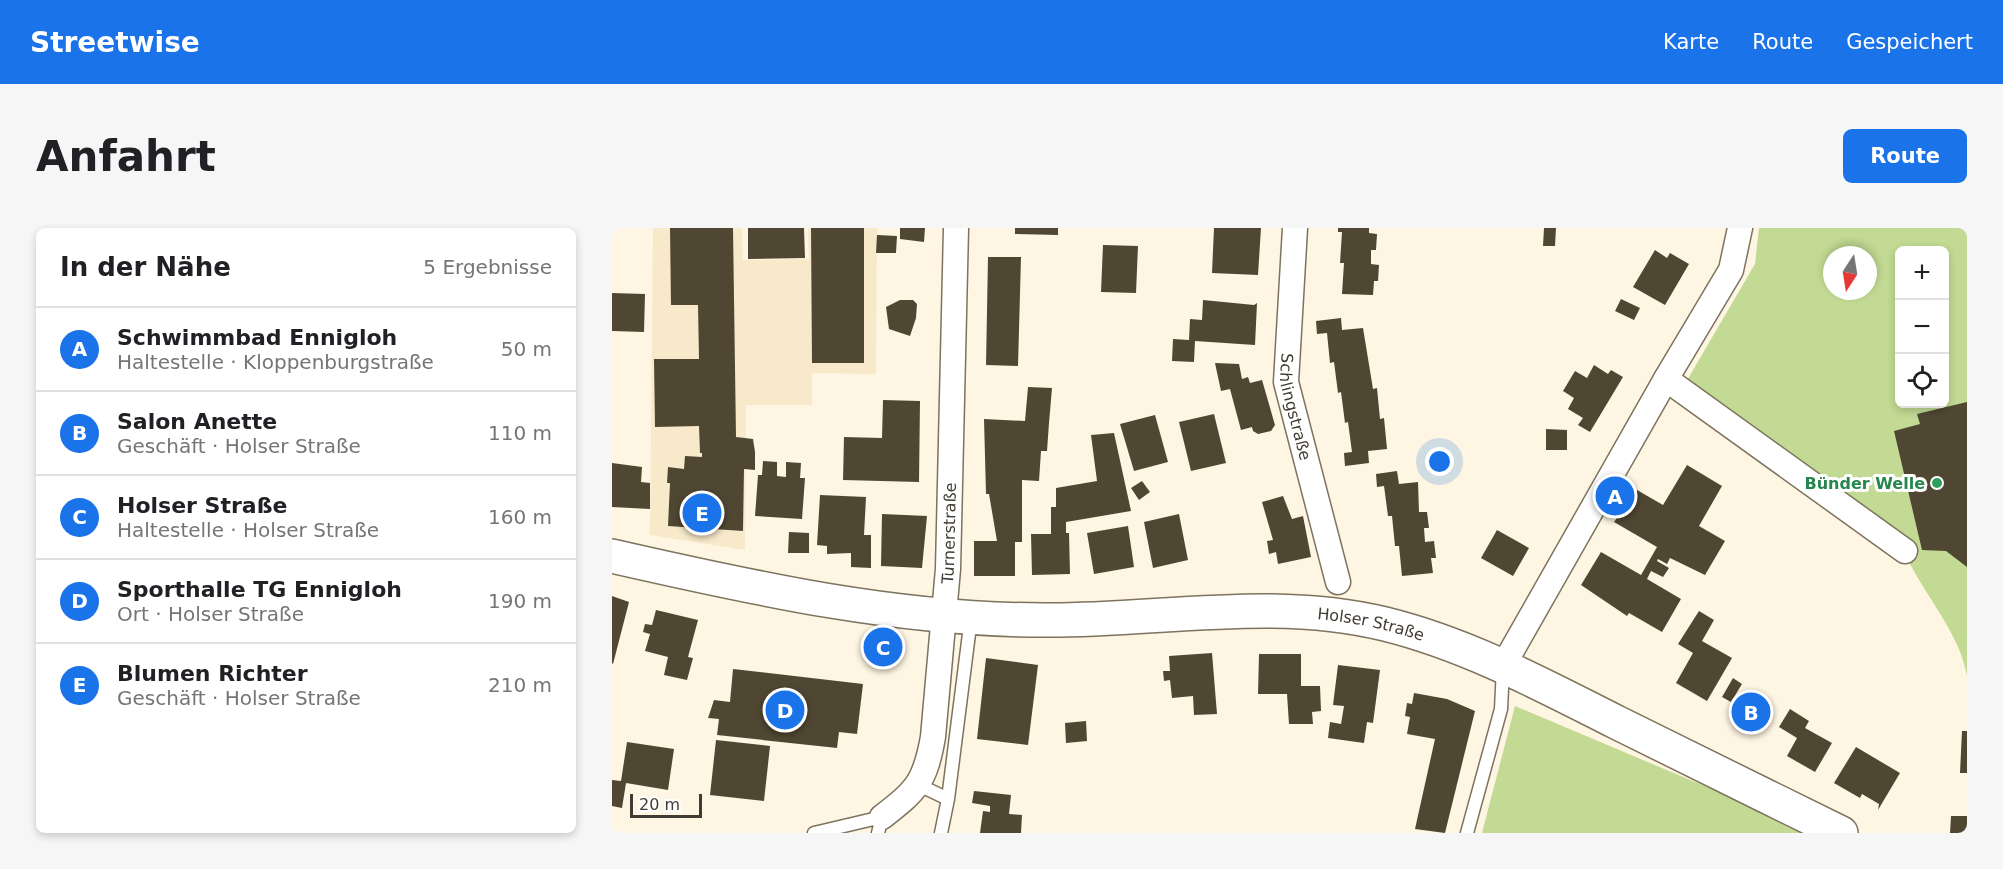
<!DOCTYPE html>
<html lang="de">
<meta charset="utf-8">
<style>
:root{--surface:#fff;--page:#f6f6f6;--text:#202124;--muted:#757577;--line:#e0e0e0;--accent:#1a73e8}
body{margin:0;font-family:"DejaVu Sans",sans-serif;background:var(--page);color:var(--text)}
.controls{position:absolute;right:18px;top:18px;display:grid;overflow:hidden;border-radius:9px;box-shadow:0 3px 9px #0003}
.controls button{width:54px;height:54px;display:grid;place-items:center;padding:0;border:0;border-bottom:2px solid var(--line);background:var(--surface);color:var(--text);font:30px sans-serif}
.compass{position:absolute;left:1211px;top:18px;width:54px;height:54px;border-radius:50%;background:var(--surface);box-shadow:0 3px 9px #0003;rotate:192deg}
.scale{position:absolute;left:18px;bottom:15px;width:72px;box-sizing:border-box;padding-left:6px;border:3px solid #413c33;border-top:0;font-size:16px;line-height:21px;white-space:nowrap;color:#413c33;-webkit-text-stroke:4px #fff;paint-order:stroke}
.you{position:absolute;left:828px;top:234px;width:21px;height:21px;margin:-15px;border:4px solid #fff;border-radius:50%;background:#1a73e8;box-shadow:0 0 0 9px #1a73e833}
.badge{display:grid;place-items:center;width:39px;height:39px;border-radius:50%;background:var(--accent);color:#fff;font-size:20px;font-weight:700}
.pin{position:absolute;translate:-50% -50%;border:3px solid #fff;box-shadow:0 2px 6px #0006}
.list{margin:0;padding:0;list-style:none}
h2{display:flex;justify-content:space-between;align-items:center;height:78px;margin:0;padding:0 24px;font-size:26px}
h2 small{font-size:20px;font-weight:400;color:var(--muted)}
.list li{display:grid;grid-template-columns:39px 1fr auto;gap:18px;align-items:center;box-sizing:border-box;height:84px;padding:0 24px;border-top:2px solid var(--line)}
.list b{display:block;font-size:22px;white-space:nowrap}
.list p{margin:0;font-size:20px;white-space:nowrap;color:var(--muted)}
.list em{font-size:20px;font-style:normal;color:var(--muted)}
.icon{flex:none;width:33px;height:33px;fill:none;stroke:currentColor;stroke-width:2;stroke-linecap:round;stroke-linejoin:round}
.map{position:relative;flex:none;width:1355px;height:605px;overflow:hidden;border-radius:9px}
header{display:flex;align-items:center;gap:36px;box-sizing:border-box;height:84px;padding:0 30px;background:var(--accent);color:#fff}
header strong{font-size:28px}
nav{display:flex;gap:33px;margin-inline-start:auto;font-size:21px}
.intro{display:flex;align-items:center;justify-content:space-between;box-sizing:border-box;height:144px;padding:0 36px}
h1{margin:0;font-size:42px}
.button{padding:15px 27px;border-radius:9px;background:var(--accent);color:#fff;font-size:21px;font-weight:700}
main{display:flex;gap:36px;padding:0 36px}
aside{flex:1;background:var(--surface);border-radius:9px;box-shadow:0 3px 9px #0003}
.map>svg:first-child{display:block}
.built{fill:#f7e9ca}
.green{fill:#c2da93;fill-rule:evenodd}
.building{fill:#504733}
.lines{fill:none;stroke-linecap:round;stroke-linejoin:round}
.service-casing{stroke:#7d735e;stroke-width:15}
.minor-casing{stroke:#7d735e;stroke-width:27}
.secondary-casing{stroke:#7d735e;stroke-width:36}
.service{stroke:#fff;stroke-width:12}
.minor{stroke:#fff;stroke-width:24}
.secondary{stroke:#fff;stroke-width:33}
.leisure-dot{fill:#2e9e5b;stroke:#fff;stroke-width:2}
.labels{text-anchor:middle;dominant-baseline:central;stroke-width:6;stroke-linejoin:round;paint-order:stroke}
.street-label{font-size:16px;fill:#413c33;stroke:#fff}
.leisure-label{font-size:16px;font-weight:bold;fill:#27864d;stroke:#fff;text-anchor:end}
</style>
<header>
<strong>Streetwise</strong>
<nav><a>Karte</a><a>Route</a><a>Gespeichert</a></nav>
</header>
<div class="intro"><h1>Anfahrt</h1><a class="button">Route</a></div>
<main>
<aside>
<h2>In der Nähe<small>5 Ergebnisse</small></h2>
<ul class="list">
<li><span class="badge">A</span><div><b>Schwimmbad Ennigloh</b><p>Haltestelle · Kloppenburgstraße</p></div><em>50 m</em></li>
<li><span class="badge">B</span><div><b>Salon Anette</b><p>Geschäft · Holser Straße</p></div><em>110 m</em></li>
<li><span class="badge">C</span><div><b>Holser Straße</b><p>Haltestelle · Holser Straße</p></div><em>160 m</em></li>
<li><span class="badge">D</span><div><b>Sporthalle TG Ennigloh</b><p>Ort · Holser Straße</p></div><em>190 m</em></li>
<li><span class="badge">E</span><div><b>Blumen Richter</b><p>Geschäft · Holser Straße</p></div><em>210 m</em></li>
</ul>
</aside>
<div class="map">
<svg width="1355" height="605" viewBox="0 0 1355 605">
<rect width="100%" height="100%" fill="#fef5e2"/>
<!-- built -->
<path class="built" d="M41 0H130L131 32 197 31 196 0H265L264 146 200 145V177H134L133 322 38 307Z"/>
<!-- green -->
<path class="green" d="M1147 0H1355V448C1348 406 1314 369 1295 330L1074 154 1143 36ZM1288 22H1332V176H1288ZM1220 27H1256V63H1220Z
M903 478 1204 605H870Z"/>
<!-- building -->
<path class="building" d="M58 0H121L124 209 141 211 143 224V242L132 241 131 303 56 298 58 255H55L56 239 72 241 73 228 90 229V225H88L87 198 43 199 42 131H87L86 77H59Z
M136 0H192L193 30 136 31Z
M199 0H252V135H200Z
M288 0H313L312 14 288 11Z
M403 0H446V7L403 6Z
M602 0H649L646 47 600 45Z
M726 0H757V5L765 6 764 22H759V36L767 37 766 53H762L761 67 730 66 732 35H728L730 4H726Z
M932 0H944L943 18H931Z
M265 7 285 8 284 25H264Z
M491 17 526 18 524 65 489 64Z
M1043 22 1055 30 1058 25 1077 36 1053 77 1021 59Z
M376 29H409L406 138 374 137Z
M0 65 33 66 32 104 0 103Z
M1009 71 1028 80 1022 92 1003 83Z
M288 72H301L305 76 304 90 298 108 277 101 274 79Z
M591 72 642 77 645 75 643 117 583 113 582 134 560 133 561 111 577 112 578 91 590 92Z
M729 90 730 102 751 100 761 161 765 160 768 191 772 190 775 221 756 223 757 235 733 238 732 225 740 224 736 194 733 195 729 164 726 165 722 134 718 135 715 105 705 106 704 93Z
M603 135 627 136 630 151 636 149 638 155 650 152 663 197 659 203 646 206 641 203 640 199 629 202 618 161 609 163Z
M982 137 996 146 999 142 1011 149 978 204 966 197 971 190 956 181 962 170 951 163 963 143 975 150Z
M416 159 440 160 437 195 435 223H429L427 253 410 252V314H403V348H362V313H385L377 266H374L372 191 413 193Z
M271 172 308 173 307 254 231 252 232 209 270 210Z
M1355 174V339L1334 323 1310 322 1282 203 1308 196 1305 186Z
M602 186 614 235 579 243 567 194Z
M543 187 556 234 522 243 508 196Z
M934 201 955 202V222H934Z
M502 205 519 283 454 294V305H457L458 346 420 347 419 306H439V279H444V260L485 253 479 207Z
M151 233 165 234V248L174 249V234L189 235 188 250H193L190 291 143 288 146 247H150Z
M0 235 30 239 29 254 38 255V281L0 279Z
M1075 237 1110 258 1087 298 1113 313 1093 347 1058 330 1055 336 1046 331 1045 333 1057 340 1051 349 1039 343 1035 351 1069 371 1050 404 1017 385 1015 388 969 357 989 324 1029 347 1045 319 1002 294 1025 262 1051 277Z
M785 243 787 256 806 254 807 284H815L817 300H812L813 314 822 313 824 330H819L821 345 790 348 787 318H783L780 288H776L772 258 765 259 764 246Z
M530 253 538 264 527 272 519 260Z
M208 267 254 269 252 307H259V340L239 339V325L215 326V318L205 317Z
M671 268 680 291 691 288 699 329 666 336 664 324 657 326 655 313 661 312 650 274Z
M270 286 315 288 310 340 269 338Z
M567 286 576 332 541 340 532 294Z
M516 298 522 339 482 346 475 305Z
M885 302 917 320 901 348 869 330Z
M177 304 197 305V325H176Z
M0 368 17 374 1 436 0 435Z
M44 382 86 392 76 429 81 430 75 452 52 447 56 429 33 423 38 406 31 404 33 396 40 397Z
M1087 383 1102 392 1090 413 1120 430 1095 473 1064 455 1081 425 1066 416Z
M600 425 605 486 582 487 581 468 560 470 558 452 552 453 551 443H558L557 428Z
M647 426H689V458H708L709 483 700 484 701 496H677L675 466H646Z
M374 430 426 437 416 517 365 511Z
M726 437 768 442 761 495 755 494 752 515 716 510 718 494 729 496 732 478 721 477Z
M121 441 251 456 245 506 227 504 225 520 105 507 107 491 96 490 102 472 118 474Z
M1121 450 1130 456 1119 474 1110 469Z
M1134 463 1160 477 1145 505 1118 490Z
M802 465 835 471 863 483 833 605 803 601 823 511 795 506 798 489 793 488 795 475 800 476Z
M1178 481 1197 493 1193 500 1220 515 1203 544 1175 528 1185 510 1167 499Z
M474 493 475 513 454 515 453 495Z
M1350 503H1355V545H1348Z
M104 512 158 518 152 573 98 567Z
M15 514 62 521 56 562 14 555 10 580 0 578V552L9 553Z
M1244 519 1288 545 1266 582 1267 576 1250 566 1248 570 1222 555Z
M362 563 399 567 397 586 410 587 409 605H368L371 583 378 584V578L360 575Z
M1339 588H1355V605H1338Z"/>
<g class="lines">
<defs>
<path id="service" d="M307 557 336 571
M202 605 270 589 266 605
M329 605 336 571 359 390
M855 605 889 481 891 440"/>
<g id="minor">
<path id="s1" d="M683 0 674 154 726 354"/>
<path d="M1054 151 1293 323"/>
<path d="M891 438 1054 151 1119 42 1128 0"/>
<path id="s2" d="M270 589C305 562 313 554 321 509L336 341 344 0"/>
</g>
<g id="secondary">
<path id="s3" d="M0 328C145 361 289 393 439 392 549 392 664 369 773 396 854 416 929 456 1004 494 1078 531 1154 568 1229 605"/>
</g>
</defs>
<!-- service casing -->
<use href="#service" class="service-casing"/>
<!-- minor casing -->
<use href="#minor" class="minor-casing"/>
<!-- secondary casing -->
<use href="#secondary" class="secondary-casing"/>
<!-- service -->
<use href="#service" class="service"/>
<!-- minor -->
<use href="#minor" class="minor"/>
<!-- secondary -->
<use href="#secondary" class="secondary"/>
</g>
<!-- markers -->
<circle class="leisure-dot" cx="1325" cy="255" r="6"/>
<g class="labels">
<!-- street labels -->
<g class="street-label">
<text stroke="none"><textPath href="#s1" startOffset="180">Schlingstraße</textPath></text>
<text stroke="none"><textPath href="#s2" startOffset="303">Turnerstraße</textPath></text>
<text stroke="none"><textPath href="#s3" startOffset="766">Holser Straße</textPath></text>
</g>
<!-- leisure labels -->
<g class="leisure-label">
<text x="1313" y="255">Bünder Welle</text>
</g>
</g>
</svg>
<div class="controls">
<button>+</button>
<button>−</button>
<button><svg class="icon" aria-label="locate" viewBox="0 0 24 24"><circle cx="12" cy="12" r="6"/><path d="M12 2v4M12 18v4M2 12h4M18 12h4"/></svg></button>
</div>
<svg class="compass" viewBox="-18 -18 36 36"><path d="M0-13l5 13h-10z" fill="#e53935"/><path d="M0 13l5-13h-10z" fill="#757577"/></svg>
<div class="scale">20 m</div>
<div class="you"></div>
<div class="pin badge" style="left:1003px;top:268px">A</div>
<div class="pin badge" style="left:1139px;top:484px">B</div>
<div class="pin badge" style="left:271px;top:419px">C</div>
<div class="pin badge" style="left:173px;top:482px">D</div>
<div class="pin badge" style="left:90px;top:285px">E</div>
</div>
</main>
